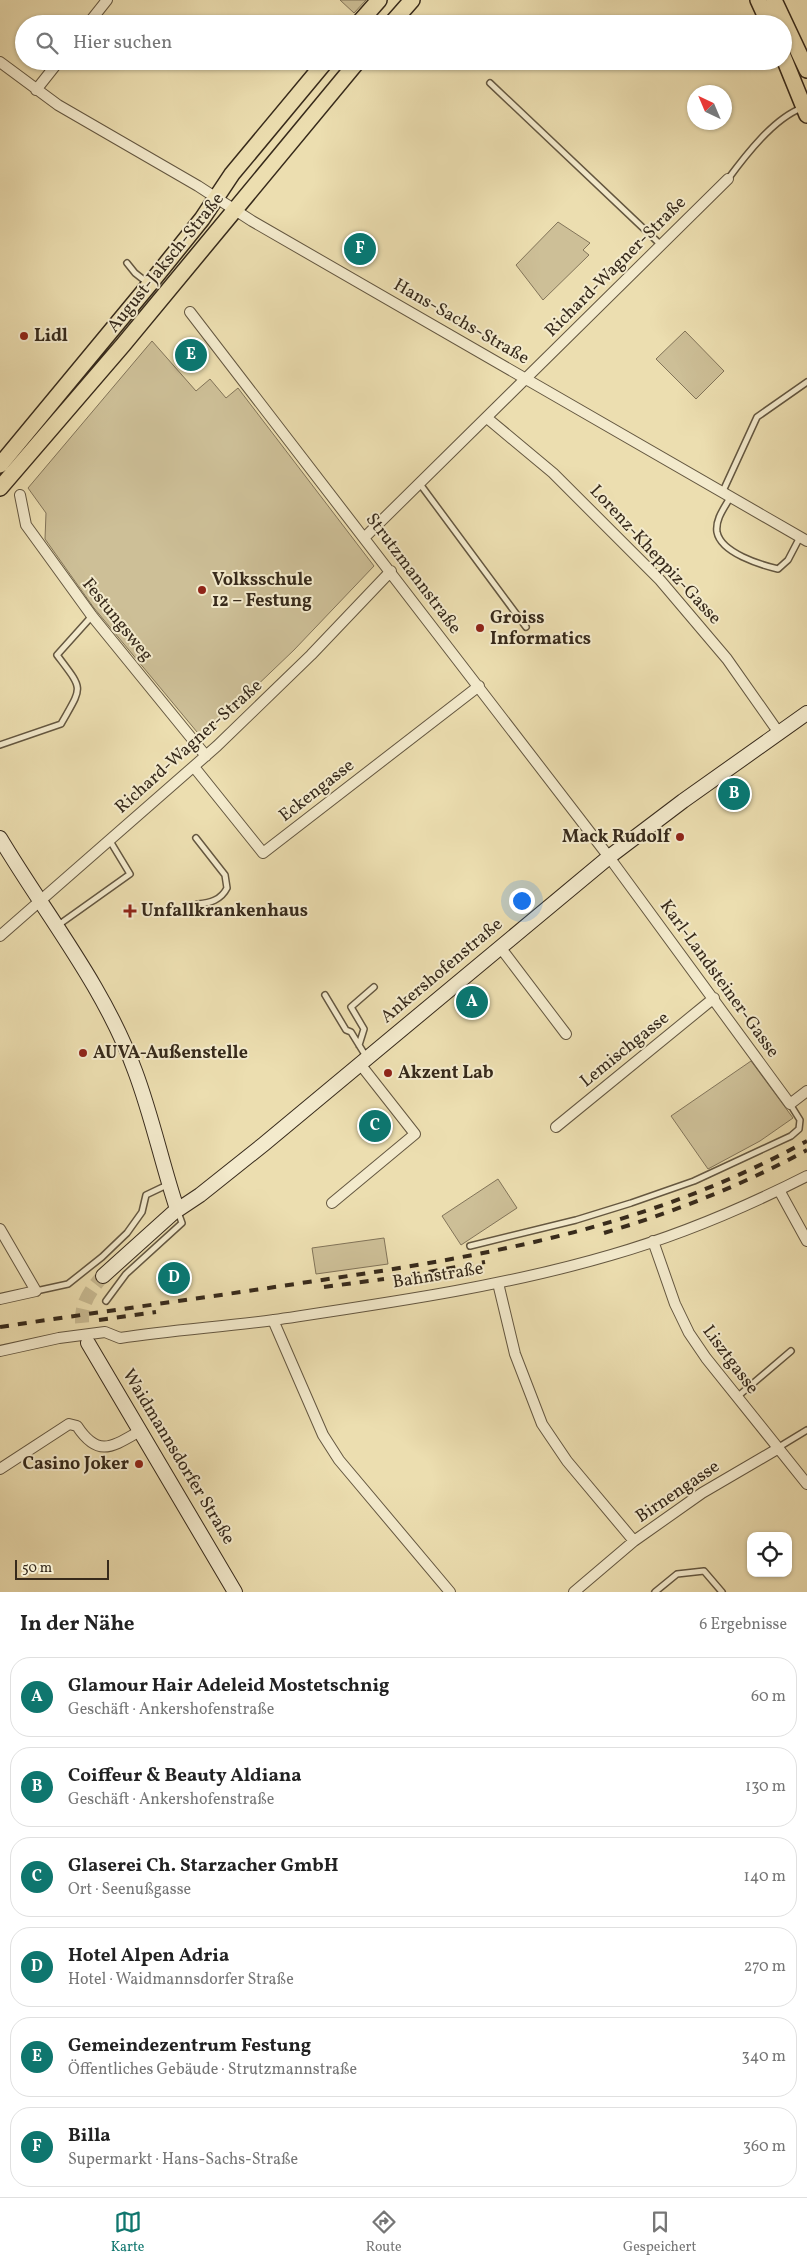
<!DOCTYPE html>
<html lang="de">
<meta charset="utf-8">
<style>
:root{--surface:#fff;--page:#f2f2f2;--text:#222;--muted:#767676;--line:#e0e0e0;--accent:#0f766e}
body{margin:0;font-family:Vollkorn,serif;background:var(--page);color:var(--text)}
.controls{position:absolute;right:15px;bottom:15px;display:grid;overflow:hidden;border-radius:10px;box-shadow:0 1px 4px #0004}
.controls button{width:45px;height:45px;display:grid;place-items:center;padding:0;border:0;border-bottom:1px solid var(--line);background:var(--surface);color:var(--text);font:25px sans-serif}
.compass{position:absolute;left:687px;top:85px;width:45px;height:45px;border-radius:50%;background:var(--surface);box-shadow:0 1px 4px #0004;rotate:316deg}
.scale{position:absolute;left:15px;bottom:12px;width:94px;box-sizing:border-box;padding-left:5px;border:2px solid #372a1b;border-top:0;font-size:14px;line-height:18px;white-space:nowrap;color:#372a1b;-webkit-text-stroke:4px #f3eacc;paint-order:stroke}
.you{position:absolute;left:521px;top:900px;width:18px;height:18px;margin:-12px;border:4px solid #fff;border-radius:50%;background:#1a73e8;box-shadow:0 0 0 8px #1a73e833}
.badge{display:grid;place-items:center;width:32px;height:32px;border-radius:50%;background:var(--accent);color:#fff;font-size:16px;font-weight:700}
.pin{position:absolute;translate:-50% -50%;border:2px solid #fff;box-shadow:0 1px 5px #0006}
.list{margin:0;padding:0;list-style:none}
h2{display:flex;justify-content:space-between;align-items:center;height:65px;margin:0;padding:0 20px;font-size:21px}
h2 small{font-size:16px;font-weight:400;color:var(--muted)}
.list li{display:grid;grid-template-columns:32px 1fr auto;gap:15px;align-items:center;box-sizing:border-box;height:80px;margin:0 10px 10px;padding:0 10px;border:1px solid var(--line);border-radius:20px}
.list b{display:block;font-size:19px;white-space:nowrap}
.list p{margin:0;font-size:16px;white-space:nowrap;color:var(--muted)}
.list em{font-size:16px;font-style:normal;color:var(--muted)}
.icon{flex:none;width:28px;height:28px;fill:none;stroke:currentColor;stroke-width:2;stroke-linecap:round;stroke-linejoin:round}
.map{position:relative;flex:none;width:807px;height:1592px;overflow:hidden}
.search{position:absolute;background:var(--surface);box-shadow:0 1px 4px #0004;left:15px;right:15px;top:15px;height:55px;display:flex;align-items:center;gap:12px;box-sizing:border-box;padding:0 18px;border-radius:28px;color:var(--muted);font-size:19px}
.sheet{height:605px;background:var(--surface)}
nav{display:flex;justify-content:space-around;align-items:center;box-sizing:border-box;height:70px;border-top:1px solid var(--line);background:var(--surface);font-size:14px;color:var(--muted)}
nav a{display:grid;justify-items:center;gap:2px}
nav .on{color:var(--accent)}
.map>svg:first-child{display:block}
.green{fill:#cdbf97;stroke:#827459}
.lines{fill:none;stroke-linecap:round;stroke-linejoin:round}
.secondary-tunnel{stroke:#c8ba92;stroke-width:14;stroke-dasharray:14 7;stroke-linecap:butt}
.lane-casing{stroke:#645740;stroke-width:8}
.street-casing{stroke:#645740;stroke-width:12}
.secondary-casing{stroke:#372a1b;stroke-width:16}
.primary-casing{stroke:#372a1b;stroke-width:18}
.lane{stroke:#f3eacc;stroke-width:5}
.street{stroke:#f3eacc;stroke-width:10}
.secondary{stroke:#f3eacc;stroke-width:14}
.primary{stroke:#ecdeb0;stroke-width:15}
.rail{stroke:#372a1b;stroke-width:4;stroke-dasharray:9 9;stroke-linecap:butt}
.poi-dot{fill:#8f2418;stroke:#f3eacc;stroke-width:2}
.labels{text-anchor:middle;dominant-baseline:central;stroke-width:4;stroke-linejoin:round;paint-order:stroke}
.street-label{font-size:18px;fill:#372a1b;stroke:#f3eacc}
.poi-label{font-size:18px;font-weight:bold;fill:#372a1b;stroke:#f3eacc;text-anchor:start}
</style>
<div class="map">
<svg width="807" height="1592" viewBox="0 0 807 1592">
<rect width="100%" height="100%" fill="#ecdeb0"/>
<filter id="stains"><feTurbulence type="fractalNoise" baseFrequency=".004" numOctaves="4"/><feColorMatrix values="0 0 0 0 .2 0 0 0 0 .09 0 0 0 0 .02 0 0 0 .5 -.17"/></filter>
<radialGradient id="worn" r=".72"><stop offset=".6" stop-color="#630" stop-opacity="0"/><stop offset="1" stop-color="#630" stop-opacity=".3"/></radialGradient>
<!-- green -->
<path class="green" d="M340 0H366L354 13Z
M558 222 590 243 583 250 589 255 543 300 516 265Z
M685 331 724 371 696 399 656 359Z
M152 341 196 391 210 379 226 398 238 388 374 566 294 650 202 738 94 608 45 539 46 513 28 488Z
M751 1061 793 1118 760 1141 708 1169 671 1116Z
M498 1179 517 1208 461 1245 442 1216Z
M384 1238 388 1264 316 1274 312 1248Z"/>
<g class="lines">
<!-- secondary-tunnel -->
<path class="secondary-tunnel" d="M88 1343C75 1317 84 1296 103 1276"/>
<defs>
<path id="lane" d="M490 83 661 245
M728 179C745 156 774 118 802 108
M127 263 135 273 149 284
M420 484 526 627
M723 491 757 417 807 382
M731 496C725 507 715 519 717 532 721 553 761 565 778 569L788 560 800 537
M0 745 61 724C83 685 84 691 57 655L92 616
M196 838 225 875 227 888C221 900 210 903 198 904
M57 926 130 874 110 841
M325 995 346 1030 351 1032 367 1058
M359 1045 364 1029 351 1007 374 987
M470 1246 576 1220 631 1203 694 1181 791 1136 799 1129 800 1120 790 1104
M36 1291 68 1284 102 1257 127 1233 142 1212 146 1195 169 1184
M106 1301 126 1274 182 1223 178 1212
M737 1397 791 1351
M779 1447 807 1430
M655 1592 677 1574 704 1571 722 1592"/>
<path id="street" d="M88 24 107 0
M0 62 58 105 198 186 252 221 807 541
M36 90 59 61
M190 312 609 857 790 1104 807 1091
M487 418 553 473 660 580 727 659 779 733
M20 495 26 525 50 558 92 616 206 756
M365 537 728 179
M194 767 263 853 479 686
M0 936 217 746 311 655 391 571
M500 947 566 1034
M556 1127 714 998
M779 1190 807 1241
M332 1203 415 1134 360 1064
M0 1229 36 1291 0 1299
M653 1241 675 1304 689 1333 706 1358 807 1484
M498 1283 515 1354 542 1424 567 1461 634 1541
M273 1320 323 1435 339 1460 450 1592
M0 1351 59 1338 105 1332 120 1338C171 1330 223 1327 274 1320 387 1303 502 1287 611 1255 677 1236 746 1207 807 1176
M0 1469 69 1424 77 1426C98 1458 112 1447 140 1431
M574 1592 634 1541 702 1493 779 1448"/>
<path id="secondary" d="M0 838C46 915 104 986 135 1071 152 1116 162 1164 177 1209
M103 1276 173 1213 200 1195 264 1144 609 857 683 801 807 713
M88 1343 235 1592"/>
<path id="primary" d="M758 0 769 24
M774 0 807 70
M358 24 379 0
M391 24 412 0
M783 56 807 115
M0 465 149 285 202 219 232 174 326 61
M0 488 123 345 358 61"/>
</defs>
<!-- lane casing -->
<use href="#lane" class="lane-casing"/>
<!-- street casing -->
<use href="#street" class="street-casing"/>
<!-- secondary casing -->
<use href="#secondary" class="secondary-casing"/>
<!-- primary casing -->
<use href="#primary" class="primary-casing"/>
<!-- lane -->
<use href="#lane" class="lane"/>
<!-- street -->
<use href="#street" class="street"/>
<!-- secondary -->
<use href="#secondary" class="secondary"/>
<!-- primary -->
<use href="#primary" class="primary"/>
<!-- rail -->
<path class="rail" d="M604 1233C674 1212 743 1185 807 1150
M411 1275 485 1262
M324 1287 384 1279
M99 1320 156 1312
M0 1327C105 1311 210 1297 315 1281 491 1255 648 1228 807 1141"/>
</g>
<!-- markers -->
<g class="poi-dot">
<circle cx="24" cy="336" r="5"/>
<circle cx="202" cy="590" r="5"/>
<circle cx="480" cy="628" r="5"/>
<circle cx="680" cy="837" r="5"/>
<path d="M127.5 903.5h5v5h5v5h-5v5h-5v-5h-5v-5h5z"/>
<circle cx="83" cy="1053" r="5"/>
<circle cx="388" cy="1073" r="5"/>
<circle cx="139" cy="1464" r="5"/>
</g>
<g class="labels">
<!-- street labels -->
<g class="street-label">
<text transform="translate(166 263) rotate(-51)">August-Jaksch-Straße</text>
<text transform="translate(616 267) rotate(-45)">Richard-Wagner-Straße</text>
<text transform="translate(461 322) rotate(30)">Hans-Sachs-Straße</text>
<text transform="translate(655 555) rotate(47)">Lorenz-Kheppiz-Gasse</text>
<text transform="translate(413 574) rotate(53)">Strutzmannstraße</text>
<text transform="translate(117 620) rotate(51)">Festungsweg</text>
<text transform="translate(189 747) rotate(-42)">Richard-Wagner-Straße</text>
<text transform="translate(317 791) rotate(-38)">Eckengasse</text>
<text transform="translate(442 971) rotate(-40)">Ankershofenstraße</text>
<text transform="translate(719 979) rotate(54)">Karl-Landsteiner-Gasse</text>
<text transform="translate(625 1050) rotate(-39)">Lemischgasse</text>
<text transform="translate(438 1276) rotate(-9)">Bahnstraße</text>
<text transform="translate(730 1360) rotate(53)">Lisztgasse</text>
<text transform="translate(178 1457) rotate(59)">Waidmannsdorfer Straße</text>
<text transform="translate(678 1492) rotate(-34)">Birnengasse</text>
</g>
<!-- poi labels -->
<g class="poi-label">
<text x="34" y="336">Lidl</text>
<text x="212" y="580">Volksschule<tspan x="212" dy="21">12 – Festung</tspan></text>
<text x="490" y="618">Groiss<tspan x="490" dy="21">Informatics</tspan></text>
<text x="670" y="837" text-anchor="end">Mack Rudolf</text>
<text x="141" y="911">Unfallkrankenhaus</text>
<text x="93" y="1053">AUVA-Außenstelle</text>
<text x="398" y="1073">Akzent Lab</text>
<text x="129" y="1464" text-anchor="end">Casino Joker</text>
</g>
</g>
<rect width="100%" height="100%" filter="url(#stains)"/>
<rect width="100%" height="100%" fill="url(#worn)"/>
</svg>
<div class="controls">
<button><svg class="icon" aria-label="locate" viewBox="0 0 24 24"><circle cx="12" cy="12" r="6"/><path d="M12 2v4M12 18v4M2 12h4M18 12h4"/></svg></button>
</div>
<svg class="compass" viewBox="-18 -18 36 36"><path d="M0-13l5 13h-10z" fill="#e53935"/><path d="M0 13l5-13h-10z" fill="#767676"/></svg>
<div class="scale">50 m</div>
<div class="you"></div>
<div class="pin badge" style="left:472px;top:1002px">A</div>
<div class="pin badge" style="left:734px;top:794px">B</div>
<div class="pin badge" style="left:375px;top:1126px">C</div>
<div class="pin badge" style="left:174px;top:1278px">D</div>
<div class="pin badge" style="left:191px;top:355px">E</div>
<div class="pin badge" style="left:360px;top:249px">F</div>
<div class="search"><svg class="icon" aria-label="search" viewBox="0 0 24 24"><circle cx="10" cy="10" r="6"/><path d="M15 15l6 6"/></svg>Hier suchen</div>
</div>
<section class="sheet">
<h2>In der Nähe<small>6 Ergebnisse</small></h2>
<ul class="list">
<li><span class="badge">A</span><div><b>Glamour Hair Adeleid Mostetschnig</b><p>Geschäft · Ankershofenstraße</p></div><em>60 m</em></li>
<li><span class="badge">B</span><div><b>Coiffeur &amp; Beauty Aldiana</b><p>Geschäft · Ankershofenstraße</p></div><em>130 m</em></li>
<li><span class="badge">C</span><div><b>Glaserei Ch. Starzacher GmbH</b><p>Ort · Seenußgasse</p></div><em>140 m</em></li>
<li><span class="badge">D</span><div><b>Hotel Alpen Adria</b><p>Hotel · Waidmannsdorfer Straße</p></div><em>270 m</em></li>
<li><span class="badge">E</span><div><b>Gemeindezentrum Festung</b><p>Öffentliches Gebäude · Strutzmannstraße</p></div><em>340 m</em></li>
<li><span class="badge">F</span><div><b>Billa</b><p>Supermarkt · Hans-Sachs-Straße</p></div><em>360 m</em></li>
</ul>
</section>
<nav>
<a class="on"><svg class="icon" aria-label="map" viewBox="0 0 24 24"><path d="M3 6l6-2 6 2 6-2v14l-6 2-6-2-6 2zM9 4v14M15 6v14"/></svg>Karte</a>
<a><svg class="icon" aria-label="directions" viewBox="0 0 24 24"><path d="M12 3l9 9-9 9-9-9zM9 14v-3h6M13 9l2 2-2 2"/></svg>Route</a>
<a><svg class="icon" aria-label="saved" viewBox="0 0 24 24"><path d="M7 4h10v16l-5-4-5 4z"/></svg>Gespeichert</a>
</nav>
